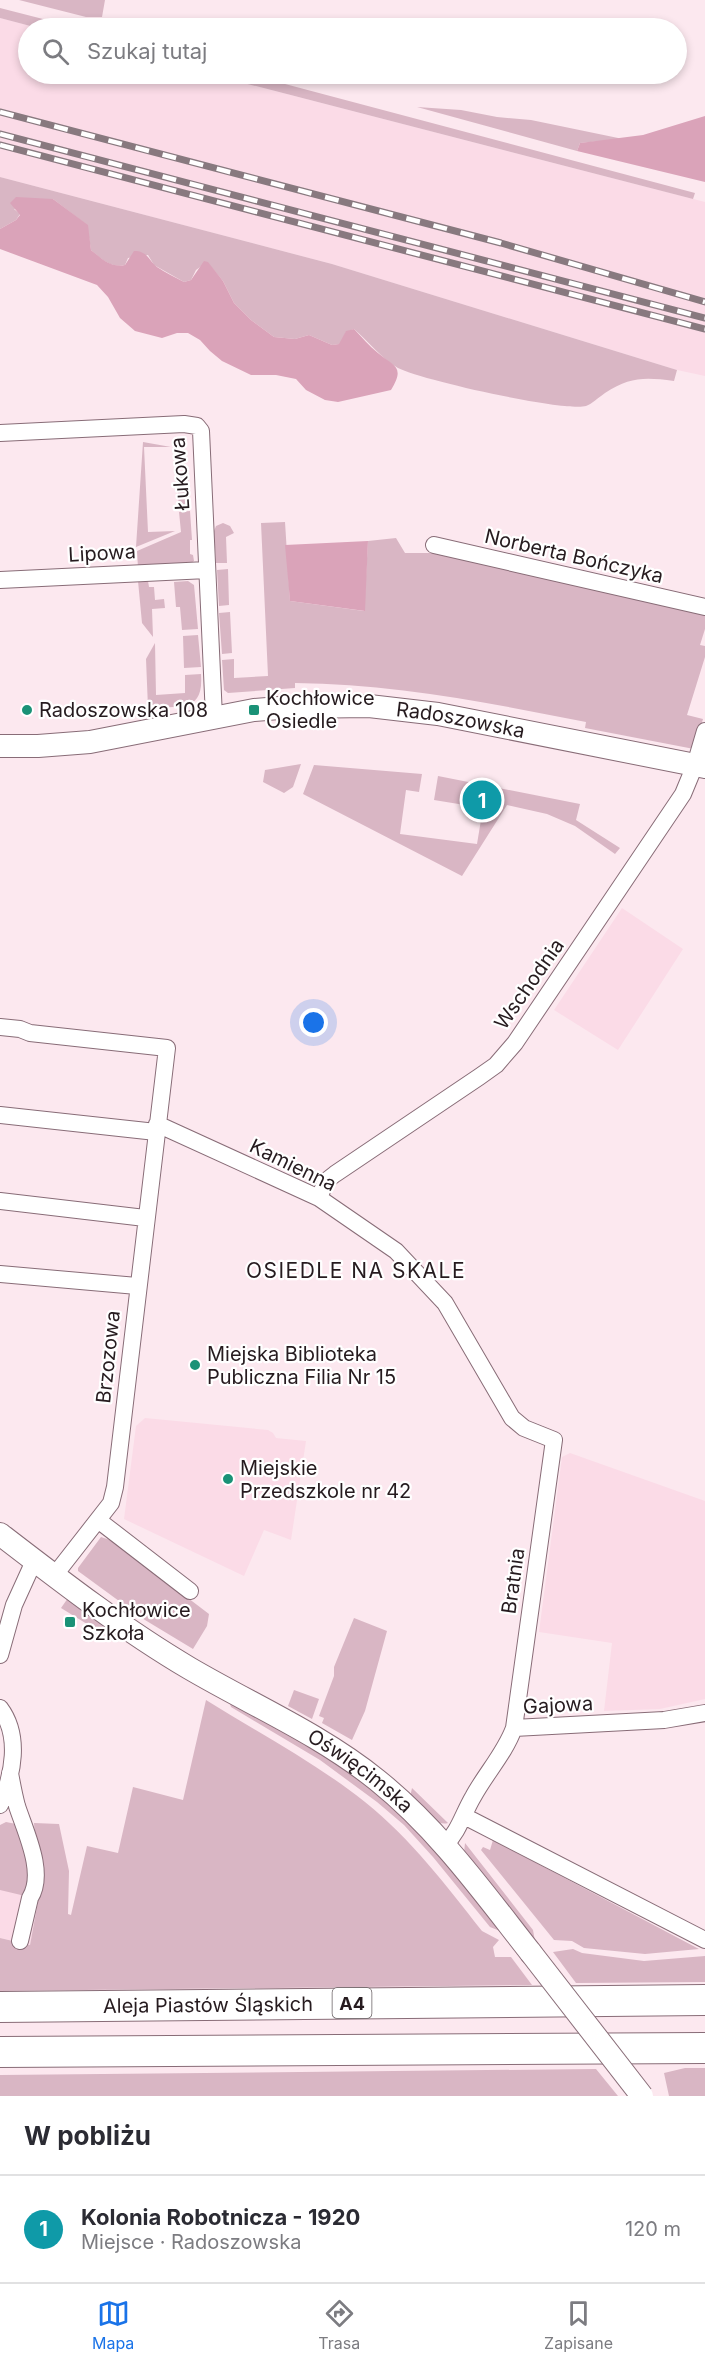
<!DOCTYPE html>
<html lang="pl">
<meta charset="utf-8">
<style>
:root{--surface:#fff;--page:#f2f2f3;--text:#2b2b33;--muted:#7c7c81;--line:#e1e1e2;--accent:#1a73e8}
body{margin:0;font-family:Inter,sans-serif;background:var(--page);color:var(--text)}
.you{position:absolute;left:314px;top:1023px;width:21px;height:21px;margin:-15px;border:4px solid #fff;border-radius:50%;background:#1a73e8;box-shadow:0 0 0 9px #1a73e833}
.badge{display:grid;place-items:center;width:39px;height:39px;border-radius:50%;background:var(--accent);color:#fff;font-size:20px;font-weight:700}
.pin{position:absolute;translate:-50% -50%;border:3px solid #fff;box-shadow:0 2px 6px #0006}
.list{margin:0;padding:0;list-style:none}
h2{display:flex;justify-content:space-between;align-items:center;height:78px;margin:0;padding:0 24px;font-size:26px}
h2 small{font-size:20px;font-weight:400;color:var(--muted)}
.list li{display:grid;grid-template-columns:39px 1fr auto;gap:18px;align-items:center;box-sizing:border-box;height:108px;padding:0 24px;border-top:2px solid var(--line)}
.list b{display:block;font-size:22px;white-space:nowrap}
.list p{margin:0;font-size:20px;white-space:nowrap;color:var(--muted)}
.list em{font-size:20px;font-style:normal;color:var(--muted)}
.icon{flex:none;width:33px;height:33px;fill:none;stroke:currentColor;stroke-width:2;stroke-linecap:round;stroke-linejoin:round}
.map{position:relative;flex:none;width:705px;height:2096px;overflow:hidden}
.search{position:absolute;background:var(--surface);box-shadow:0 3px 9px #0003;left:18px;right:18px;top:18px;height:66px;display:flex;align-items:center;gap:15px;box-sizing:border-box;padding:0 21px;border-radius:33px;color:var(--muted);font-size:22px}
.sheet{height:186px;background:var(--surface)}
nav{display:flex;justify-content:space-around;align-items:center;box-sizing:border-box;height:84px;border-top:2px solid var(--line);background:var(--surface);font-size:16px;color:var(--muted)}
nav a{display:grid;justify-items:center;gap:3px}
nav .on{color:var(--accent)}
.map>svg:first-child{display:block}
.built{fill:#fbdbe7}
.green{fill:#d9b6c4}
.forest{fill:#daa3b9}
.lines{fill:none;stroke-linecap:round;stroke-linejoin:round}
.street-casing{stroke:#886c77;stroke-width:18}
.secondary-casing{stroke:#886c77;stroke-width:24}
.highway-casing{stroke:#886c77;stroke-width:32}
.street{stroke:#fff;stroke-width:16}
.secondary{stroke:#fff;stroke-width:22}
.highway{stroke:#fff;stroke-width:30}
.rail-casing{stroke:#88797f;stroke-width:7}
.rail{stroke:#fff;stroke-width:4.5;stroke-dasharray:14;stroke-linecap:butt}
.secondary-bridge-casing{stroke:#886c77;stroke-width:24;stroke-linecap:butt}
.secondary-bridge{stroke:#fff;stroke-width:22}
.poi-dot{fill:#1a9277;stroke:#fff;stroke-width:2}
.labels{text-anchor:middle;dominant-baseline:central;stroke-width:4.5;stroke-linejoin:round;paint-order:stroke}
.shield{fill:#fff;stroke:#675f62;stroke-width:1.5}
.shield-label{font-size:18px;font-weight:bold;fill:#261b1f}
.street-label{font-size:20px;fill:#261b1f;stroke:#fff}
.poi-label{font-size:20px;fill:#261b1f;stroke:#fff;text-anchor:start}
.neighbourhood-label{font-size:21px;letter-spacing:1.5px;fill:#261b1f;stroke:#fff}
</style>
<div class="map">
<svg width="705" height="2096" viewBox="0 0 705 2096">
<rect width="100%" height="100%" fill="#fce8ef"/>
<!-- built -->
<path class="built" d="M0 18 38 28H28V74H209L705 202V376L677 370 332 264 0 177Z
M622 908 683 949 618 1050 554 1010Z
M145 1418 268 1430 273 1433 276 1438 306 1441 291 1540 264 1530 244 1576 124 1519 136 1426Z
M570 1453 705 1501V1699L660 1709 604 1711 612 1643 539 1632 562 1457Z
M0 1888 39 1896 30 1945 0 1938Z"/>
<!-- green -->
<path class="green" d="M19 0H105L102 17H86Z
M0 8 78 28H38L0 18Z
M209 74H247L695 193 693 199Z
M417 107 461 110 497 117 531 120 623 139 580 143 577 151Z
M0 177 332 264 677 370 674 381C644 377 630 377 605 393 599 397 592 404 586 406 564 412 421 380 398 368 383 360 368 341 354 329L346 332 340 344 332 345 309 335 295 339 274 337 251 320 234 303 223 281 207 262 196 270 191 280 184 282 154 265 148 255 128 258 125 265C111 268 102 260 91 250L87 225 53 199 14 209 20 214 16 220 0 229Z
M143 442 171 447H144L148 532 175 531 136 547Z
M188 471 190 506 179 507 176 472Z
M190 511 192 540H190V554L193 555 194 561 188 565 138 568 137 551 181 532 179 512Z
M285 522 290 601 364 611 368 541 396 538 405 553H431L705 612V629L700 645 705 646V657L687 715 703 719 694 749 585 728 586 722C490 703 394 684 295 683V688L228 693 224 690 222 660 234 659V678L268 676 261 523Z
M223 523 230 526 234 533 226 537 227 563H216L214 531 216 526Z
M228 569 229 605 219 606 217 570Z
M138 581H148L149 587H154L155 600 164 599 165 608 152 609 153 637 142 623Z
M188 581 194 585 198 629 182 630 180 607H176L174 582Z
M230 612 232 653 222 654 219 613Z
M198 635 201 667 184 668 183 636Z
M155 643 156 695 185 693V675L201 674C204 714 179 705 148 708L146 659Z
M301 764 293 787 284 793 263 782 265 770Z
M314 765 422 774 419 792 406 790 400 834 477 844 483 808 434 800 438 776 580 804 576 820 620 848 615 854 575 826 547 814 507 805 462 876 303 794Z
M101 1537 113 1541 209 1614 207 1626 193 1649 145 1620 78 1571V1568Z
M68 1598 121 1635 119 1639 87 1624 61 1608Z
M354 1618 387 1631 365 1711 352 1740 322 1723 324 1718 319 1716 334 1676V1667Z
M294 1690 319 1699 312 1719 288 1706Z
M206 1700C259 1733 316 1763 365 1802 411 1839 446 1885 482 1931L499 1940 493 1947 495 1957H511L532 1985 0 1991V1938L30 1945 39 1896 34 1823 59 1824 69 1871 68 1914 71 1915 87 1846 118 1853 133 1787 183 1800Z
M229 1701 324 1753 357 1776 409 1819 505 1933 490 1927 433 1857 404 1825 377 1802 320 1760 231 1707Z
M412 1788 448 1823C434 1827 420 1807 410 1797Z
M6 1822 16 1824 26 1841 29 1882 24 1895H21L0 1890V1825Z
M493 1840 699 1949 645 1954 584 1948 572 1941 554 1940 481 1850 483 1847 490 1850Z
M465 1843 533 1930 535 1941 464 1853Z
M573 1949 582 1953 644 1961 705 1956V1982L576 1983 553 1952Z
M685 2068H705V2096H669L664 2073Z
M596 2069 618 2096H0V2075Z"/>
<!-- forest -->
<path class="forest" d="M705 116V182L577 151 580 143 643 135Z
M16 197 53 199 88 225 91 250C102 259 111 268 125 265L134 251C148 251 148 260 157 267 166 273 175 277 184 282L191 280 204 261 208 262 223 281 234 303 251 320 274 337 295 339 309 335 332 345 339 344 346 331 354 329C362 337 369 346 378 353 393 366 406 366 391 390L338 402 325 400 306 390 296 379 276 375H251L222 361 210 351 200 340 188 333H177L162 338 135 331 120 318 108 297 97 285 0 249V229L16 220 20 215 10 203Z
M368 541 365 611 290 601 285 545Z"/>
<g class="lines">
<defs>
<path id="street" d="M0 433 184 424 197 426 201 431 214 717
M434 545 705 607
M0 580 207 570
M0 1027 20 1029 30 1033 167 1048 115 1487 111 1503 54 1576
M0 1115 156 1132
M157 1124 319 1198 396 1251 445 1303 512 1418 524 1428 554 1440 514 1728
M319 1198 326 1181 335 1174 479 1077 496 1065 515 1043 683 794 695 765 705 731
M0 1201 145 1218
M0 1274 137 1286
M98 1520 190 1591
M0 1655 14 1605 34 1561
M0 1708C21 1736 13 1775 0 1805
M10 1773C12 1784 14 1795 17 1806 25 1831 46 1873 30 1898L20 1941
M464 1816 705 1940
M445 1845C459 1831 463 1814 473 1797 486 1773 505 1753 514 1728L664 1720 705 1713"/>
<g id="secondary">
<path id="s1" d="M0 746H38L90 742 254 710 292 707 369 706 438 714 705 767"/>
<path id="s2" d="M0 1534C61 1581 123 1629 189 1668 252 1705 320 1734 377 1780 438 1829 483 1892 531 1953"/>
</g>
<g id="highway">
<path id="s3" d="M0 2007 705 2000"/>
<path d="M0 2052 705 2048"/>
</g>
</defs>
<!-- street casing -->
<use href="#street" class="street-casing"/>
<!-- secondary casing -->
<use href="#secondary" class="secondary-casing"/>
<!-- highway casing -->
<use href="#highway" class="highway-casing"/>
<!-- street -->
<use href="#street" class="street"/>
<!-- secondary -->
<use href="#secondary" class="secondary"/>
<!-- highway -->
<use href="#highway" class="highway"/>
<defs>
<path id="rail" d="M0 112 501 243 705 302
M0 134 705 318
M0 145 705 329"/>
</defs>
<!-- rail casing -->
<use href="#rail" class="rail-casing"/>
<!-- rail -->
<use href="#rail" class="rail"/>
<defs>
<path id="secondary-bridge" d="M531 1953 642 2096"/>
</defs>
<!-- secondary-bridge casing -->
<use href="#secondary-bridge" class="secondary-bridge-casing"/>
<!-- secondary-bridge -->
<use href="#secondary-bridge" class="secondary-bridge"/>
</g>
<!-- markers -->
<g class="poi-dot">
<circle cx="27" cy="710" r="6"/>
<rect x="248" y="704" width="12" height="12" rx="3"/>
<circle cx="195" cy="1365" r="6"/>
<circle cx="228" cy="1479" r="6"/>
<rect x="64" y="1616" width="12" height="12" rx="3"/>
</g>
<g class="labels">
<!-- shield labels -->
<rect class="shield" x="332.5" y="1988" width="39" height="30" rx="4.5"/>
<g class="shield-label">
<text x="352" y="2003">A4</text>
</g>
<!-- street labels -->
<g class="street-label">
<text transform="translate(180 474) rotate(-94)">Łukowa</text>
<text transform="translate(102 553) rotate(-3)">Lipowa</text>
<text transform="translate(574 556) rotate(13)">Norberta Bończyka</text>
<text stroke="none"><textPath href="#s1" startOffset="465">Radoszowska</textPath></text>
<text transform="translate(529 984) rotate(-55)">Wschodnia</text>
<text transform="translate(293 1165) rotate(26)">Kamienna</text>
<text transform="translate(108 1357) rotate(-84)">Brzozowa</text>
<text transform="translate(513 1581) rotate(-82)">Bratnia</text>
<text transform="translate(558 1705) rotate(-3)">Gajowa</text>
<text stroke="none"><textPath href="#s2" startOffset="432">Oświęcimska</textPath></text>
<text stroke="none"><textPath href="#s3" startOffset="208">Aleja Piastów Śląskich</textPath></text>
</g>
<!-- poi labels -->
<g class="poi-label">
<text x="266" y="698">Kochłowice<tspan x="266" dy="23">Osiedle</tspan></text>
<text x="39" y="710">Radoszowska 108</text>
<text x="207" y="1354">Miejska Biblioteka<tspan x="207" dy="23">Publiczna Filia Nr 15</tspan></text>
<text x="240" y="1468">Miejskie<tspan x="240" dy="23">Przedszkole nr 42</tspan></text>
<text x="82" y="1610">Kochłowice<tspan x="82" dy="23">Szkoła</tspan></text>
</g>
<!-- neighbourhood labels -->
<g class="neighbourhood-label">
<text x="356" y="1270">OSIEDLE NA SKALE</text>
</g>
</g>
</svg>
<div class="you"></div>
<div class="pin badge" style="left:482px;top:800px;background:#0f9aa8">1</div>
<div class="search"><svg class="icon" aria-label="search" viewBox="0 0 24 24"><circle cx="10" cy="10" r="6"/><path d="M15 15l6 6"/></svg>Szukaj tutaj</div>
</div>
<section class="sheet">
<h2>W pobliżu<small></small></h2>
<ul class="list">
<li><span class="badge" style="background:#0f9aa8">1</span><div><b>Kolonia Robotnicza - 1920</b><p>Miejsce · Radoszowska</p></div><em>120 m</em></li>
</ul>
</section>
<nav>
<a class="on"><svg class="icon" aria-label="map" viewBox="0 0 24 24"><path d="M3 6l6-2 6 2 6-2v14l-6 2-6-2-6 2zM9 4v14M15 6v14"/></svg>Mapa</a>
<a><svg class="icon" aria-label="directions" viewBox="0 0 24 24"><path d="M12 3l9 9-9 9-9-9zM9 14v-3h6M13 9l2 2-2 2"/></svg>Trasa</a>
<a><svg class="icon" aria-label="saved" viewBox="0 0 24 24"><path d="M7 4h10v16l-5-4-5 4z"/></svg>Zapisane</a>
</nav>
